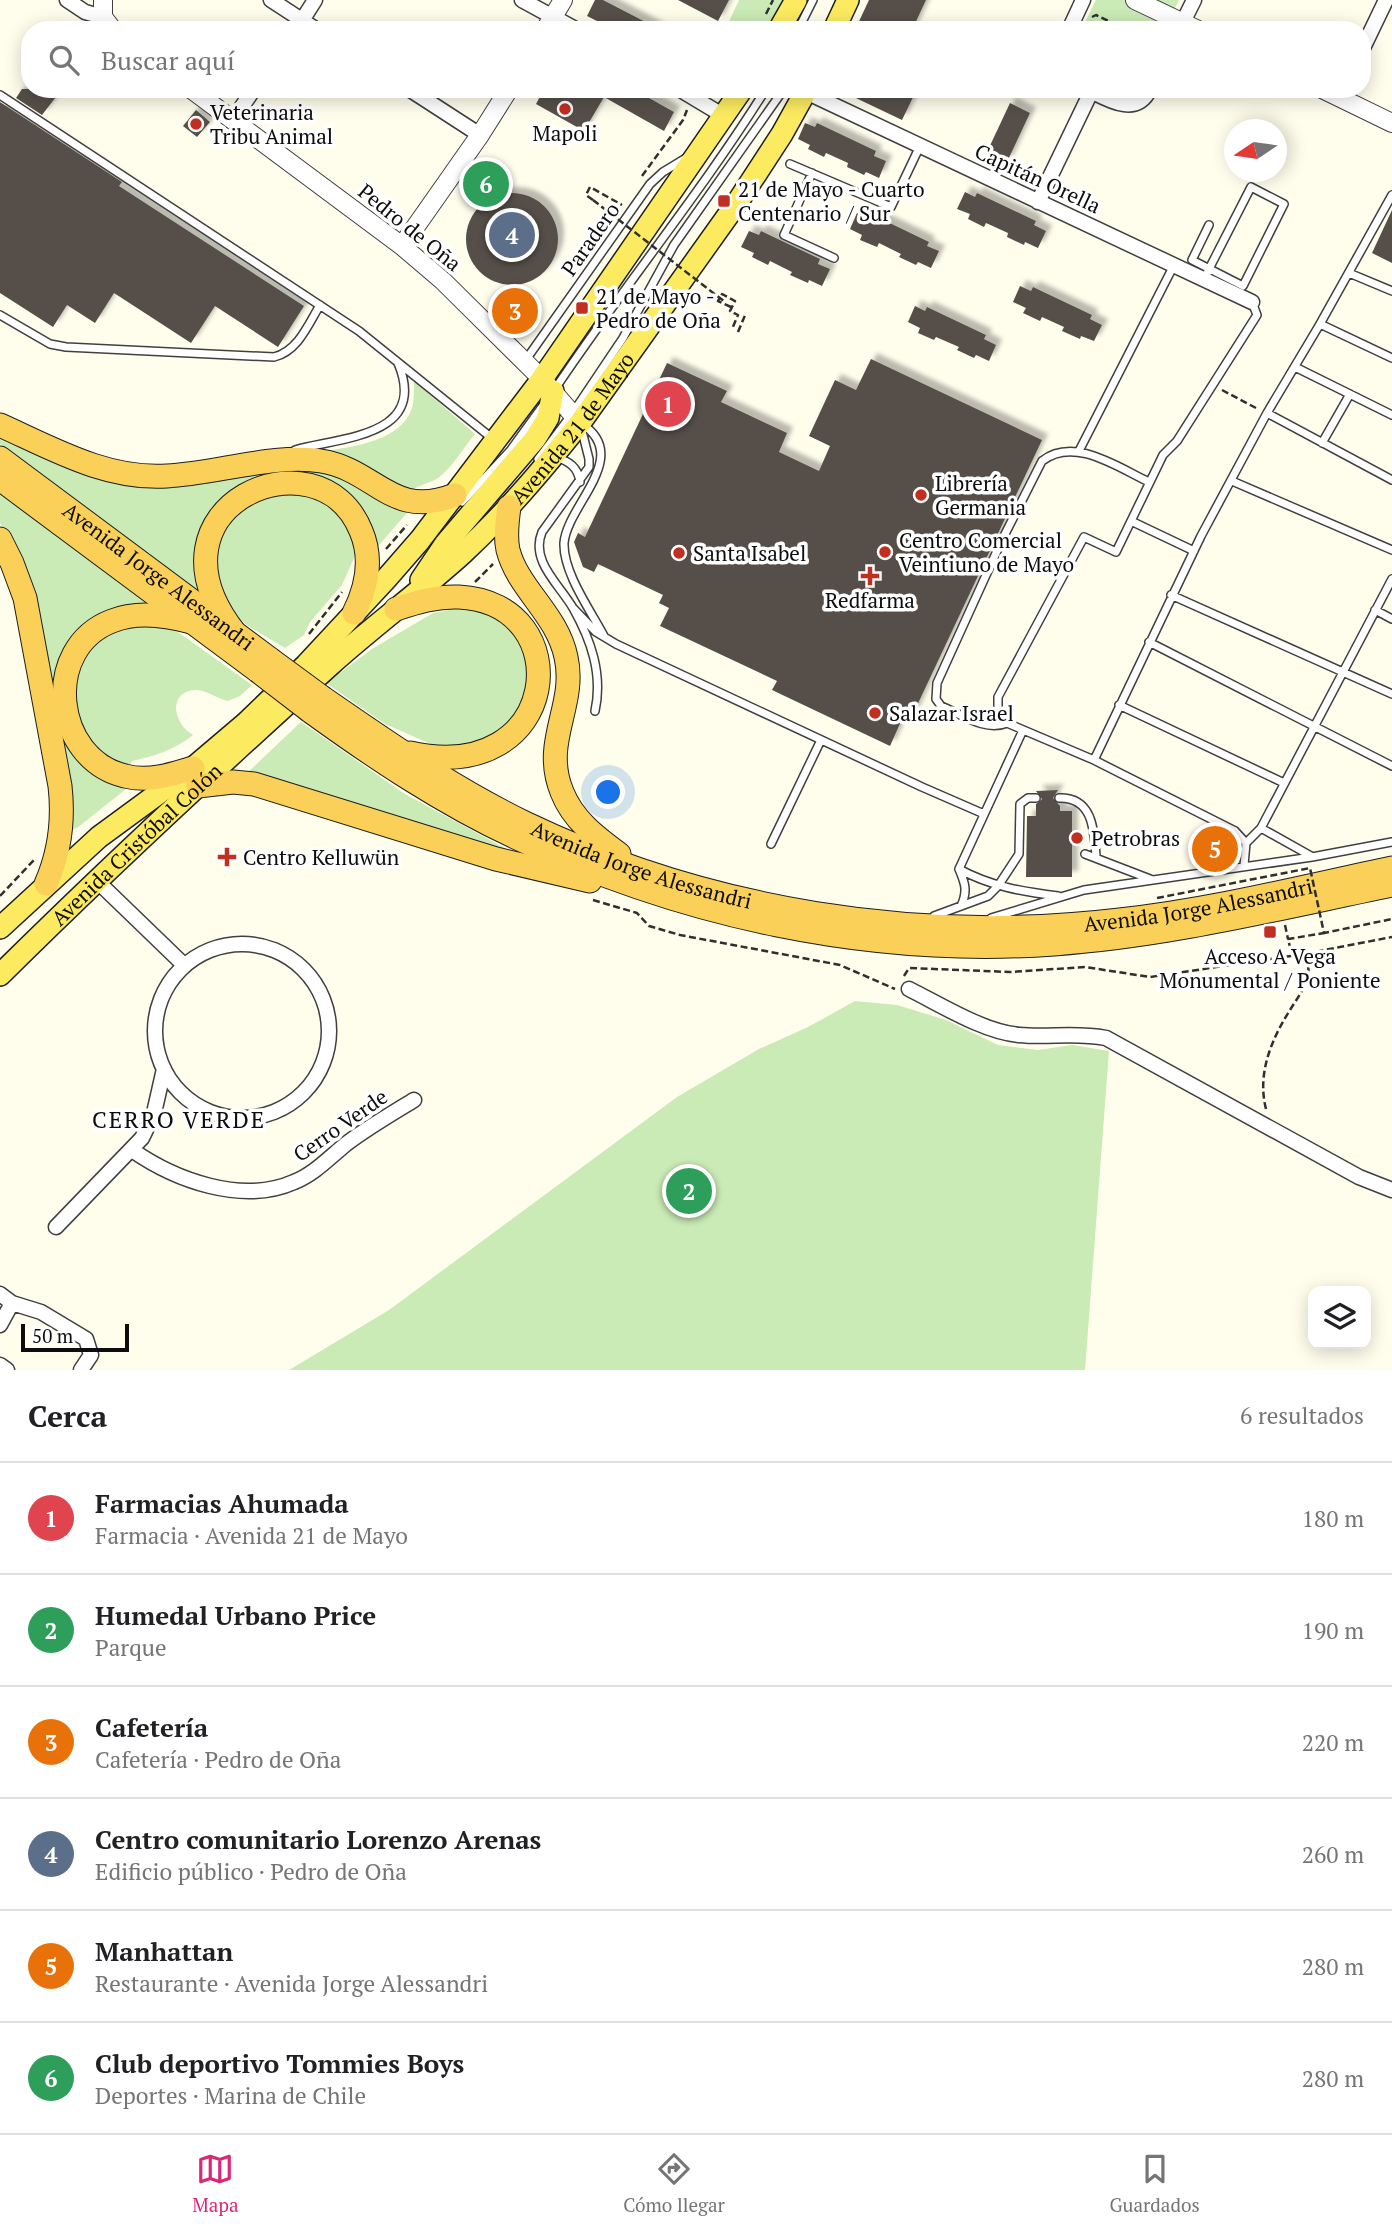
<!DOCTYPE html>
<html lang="es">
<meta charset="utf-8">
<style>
:root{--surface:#fff;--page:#f6f6f6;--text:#202124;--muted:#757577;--line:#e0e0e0;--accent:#db2777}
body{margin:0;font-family:"PT Serif",serif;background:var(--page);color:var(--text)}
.controls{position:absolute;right:21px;bottom:21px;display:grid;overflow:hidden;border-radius:14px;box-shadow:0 4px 18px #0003}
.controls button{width:63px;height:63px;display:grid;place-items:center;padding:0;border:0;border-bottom:2px solid var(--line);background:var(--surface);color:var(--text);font:35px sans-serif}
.compass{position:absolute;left:1224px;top:119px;width:63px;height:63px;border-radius:50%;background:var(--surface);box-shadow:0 4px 18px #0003;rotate:257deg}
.scale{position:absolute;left:21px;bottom:18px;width:108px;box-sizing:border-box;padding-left:7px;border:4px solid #0d0d0d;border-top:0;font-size:19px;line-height:24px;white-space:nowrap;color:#0d0d0d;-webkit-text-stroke:5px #fff;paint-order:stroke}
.you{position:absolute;left:609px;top:793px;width:24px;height:24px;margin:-18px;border:5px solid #fff;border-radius:50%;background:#1a73e8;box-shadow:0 0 0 10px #1a73e833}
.badge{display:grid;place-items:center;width:46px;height:46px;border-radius:50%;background:var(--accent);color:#fff;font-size:23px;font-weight:700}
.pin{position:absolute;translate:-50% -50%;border:4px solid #fff;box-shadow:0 2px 7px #0006}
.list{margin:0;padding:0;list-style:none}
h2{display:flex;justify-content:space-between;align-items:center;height:91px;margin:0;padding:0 28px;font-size:30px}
h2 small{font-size:23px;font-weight:400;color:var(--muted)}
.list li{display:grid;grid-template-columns:46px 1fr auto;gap:21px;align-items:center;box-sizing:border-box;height:112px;padding:0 28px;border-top:2px solid var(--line)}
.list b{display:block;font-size:26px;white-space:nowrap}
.list p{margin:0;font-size:23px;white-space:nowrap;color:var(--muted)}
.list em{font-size:23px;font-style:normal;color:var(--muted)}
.icon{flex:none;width:38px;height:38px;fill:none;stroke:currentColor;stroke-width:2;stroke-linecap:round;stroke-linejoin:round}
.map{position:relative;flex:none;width:1392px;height:1370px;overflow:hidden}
.search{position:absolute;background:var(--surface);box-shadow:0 4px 18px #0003;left:21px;right:21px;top:21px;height:77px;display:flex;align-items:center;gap:18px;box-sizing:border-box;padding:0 24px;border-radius:28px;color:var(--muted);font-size:26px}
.sheet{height:763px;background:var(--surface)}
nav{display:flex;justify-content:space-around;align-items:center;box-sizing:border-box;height:98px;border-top:2px solid var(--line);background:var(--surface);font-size:19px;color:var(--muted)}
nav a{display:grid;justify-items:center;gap:4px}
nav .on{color:var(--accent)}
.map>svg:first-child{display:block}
.green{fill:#caeab6}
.building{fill:#565049;filter:url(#shadow)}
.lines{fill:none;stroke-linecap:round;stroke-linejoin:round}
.service-casing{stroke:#404040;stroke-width:10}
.minor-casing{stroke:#404040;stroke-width:17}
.tertiary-casing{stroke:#404040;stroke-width:20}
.primary-casing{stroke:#1e1e1e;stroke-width:24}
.trunk-casing{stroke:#1e1e1e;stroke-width:25}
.path{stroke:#2f2f2f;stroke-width:2.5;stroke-dasharray:7 3.5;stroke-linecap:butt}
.service{stroke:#fff;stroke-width:7}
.minor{stroke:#fff;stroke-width:14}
.tertiary{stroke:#fff;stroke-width:18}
.primary{stroke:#fceb60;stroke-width:21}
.trunk{stroke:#fad059;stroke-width:23}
.trunk-bridge-casing{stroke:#1e1e1e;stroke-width:25;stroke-linecap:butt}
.path-bridge{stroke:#2f2f2f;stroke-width:2.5;stroke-dasharray:7 3.5;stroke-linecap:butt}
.trunk-bridge{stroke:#fad059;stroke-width:23}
.poi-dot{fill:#c12f21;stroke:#fff;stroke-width:2.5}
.labels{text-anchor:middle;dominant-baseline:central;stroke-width:7;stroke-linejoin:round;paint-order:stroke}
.poi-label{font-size:21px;fill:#0d0d0d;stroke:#fff;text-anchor:start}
.street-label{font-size:21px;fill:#0d0d0d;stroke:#fff}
.neighbourhood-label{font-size:23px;letter-spacing:2px;fill:#0d0d0d;stroke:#fff}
</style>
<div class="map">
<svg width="1392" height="1370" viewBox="0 0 1392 1370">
<defs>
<filter id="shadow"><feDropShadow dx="6" dy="-6" stdDeviation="2" flood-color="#0004"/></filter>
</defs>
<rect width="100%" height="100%" fill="#fffeed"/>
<!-- green -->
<path class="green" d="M739 0H784L768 30H725Z
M1096 0H1179L1164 30H1081Z
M414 381 475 434C463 448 453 467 438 478 427 485 417 484 408 494L319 452C350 447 405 442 413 404 414 397 414 388 414 381Z
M0 435 82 472 315 466 408 509 406 514 374 551 344 495 237 489 217 505 211 604 0 444Z
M303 492 340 511 360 554 354 558 342 585 310 622 304 635 285 648 248 626 232 613 214 569 222 527 258 496Z
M0 494 154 608 116 611 55 698 127 785 126 789 77 828 69 831 11 543 0 523Z
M464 607 487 612 515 633 525 652 528 694 505 730 471 746 433 745 385 724 326 683 372 649 433 613Z
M117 625 171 627 252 685 240 696 228 701C218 699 207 690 196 690 167 691 173 724 193 735 174 750 155 756 132 761L126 771 107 762 74 718 79 658Z
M301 722 405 794 510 851 247 773Z
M855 1001 897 1005 946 1020 998 1045 1038 1050 1072 1045 1109 1051 1085 1370H289L389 1310 677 1097 759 1049 808 1027Z"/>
<!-- building -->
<path class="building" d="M595 0H603L661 30H615L587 16Z
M678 0H729L718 21Z
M869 0H926L912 30H855Z
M22 89H62L42 115 16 98Z
M544 89H633L674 112 664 131 604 97 584 131 536 104Z
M837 89H917L902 120Z
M0 102 122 182 119 186 304 306 278 347 215 306 191 343 114 293 95 323 67 305 53 327 0 293Z
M1010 103 1030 113 1007 162 987 152Z
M196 110 210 122 197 137 183 126Z
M805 123 815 127 817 123 876 151 874 156 886 161 879 178 866 172 864 175 847 167 848 163 826 153 824 157 808 149 810 145 798 139Z
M965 192 975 197 977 193 1036 221 1034 225 1046 231 1038 248 1025 242 1024 245 1007 237 1008 233 986 223 984 227 968 219 970 214 957 209Z
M466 239a46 46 0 1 1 92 0a46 46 0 1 1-92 0Z
M1392 210V263L1372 253Z
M857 213 867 217 869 213 929 242 927 246 939 251 931 268 918 262 916 265 899 257 901 254 879 243 877 247 860 240 862 235 850 229Z
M749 231 759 235 761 231 820 259 818 264 830 269 822 286 809 280 808 283 790 275 792 272 770 261 768 265 752 257 754 253 741 247Z
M1020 286 1031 291 1033 287 1092 315 1090 319 1102 325 1094 341 1081 336 1080 339 1062 331 1064 327 1042 317 1040 321 1023 313 1026 308 1013 302Z
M915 306 925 311 927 307 986 335 984 339 996 345 989 361 976 355 974 358 957 350 959 347 936 337 934 340 918 333 920 328 908 322Z
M871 359 1042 440 913 714 906 710 890 746 772 690 777 681 660 626 669 608 659 603 663 595 598 564 594 572 583 567 574 542 578 533 585 537 667 363 727 391 721 402 787 433 779 452 819 471 830 446 809 436 835 380 856 390Z
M1058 790 1053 798 1060 806V811H1072V877H1026L1027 816H1036V804L1042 799 1036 791Z"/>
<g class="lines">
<defs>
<path id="service" d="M798 30 813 0
M0 95 359 331 493 439
M790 164 891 207 920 146
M812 173 784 235 834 258
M1349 273 1392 291
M1204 280 1209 269 1251 187 1284 204 1243 286 1192 260 1209 225
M0 315 50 344 66 347 274 357C298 351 308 325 320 305
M1320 324 1392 358
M525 361 650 184 663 172 686 158
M1295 367 1392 415
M555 389C623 287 701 193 766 89
M1267 413 1392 480
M582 424C632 457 567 505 564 543 563 573 591 611 604 636
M581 427 589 459V467L542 532C530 561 559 584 573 608 591 640 603 674 595 711
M1322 443 1350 394
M295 450C341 437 429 437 398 363
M1079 451 1174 265
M555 457C569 461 578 467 580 482
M538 459 572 414 623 338 674 245 784 89
M1232 481 1392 550
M462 502 510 451 544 404
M1131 521 1194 551
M1171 595 1392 694
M573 608 596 632 616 644 922 787 984 814
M1375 610 1392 619
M1149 642 1392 766
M1119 705 1284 783
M1007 723C985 732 961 714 941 706L936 699 937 683 1002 540 1042 461C1074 436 1117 467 1149 482
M1094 760 1201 536 1267 413 1320 324 1392 195
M1059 798C1093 797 1094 830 1096 856
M1261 828 1311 856
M1246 843 1235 831 1094 760 1007 723 998 710V697L1084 537 1116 552 1163 455 1177 441 1257 315 1252 302
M771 844 821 740
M1085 854 1150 879
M1244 865 1246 843 1261 828 1392 579
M959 869C990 886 1023 892 1058 896
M961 906C968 891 965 883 959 869L1023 730
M934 916 988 896 998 886 1019 854 1020 804 1028 798H1036
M991 918 1084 890 1312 857 1392 842"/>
<path id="minor" d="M67 0 85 12 103 17
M271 0 317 30
M522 0 577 30
M296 30 315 0
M1069 30 1083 0
M1179 30 1194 0
M1362 50 1386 0
M409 89 480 135
M679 89 724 116
M1087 89C1107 99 1136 118 1150 89
M806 92 1252 302
M232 121 254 89
M1038 202 1091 92
M96 880 184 965
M155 1031a87 87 0 1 1 174 0a87 87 0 1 1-174 0Z
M909 989C941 1005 984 1032 1019 1035 1049 1038 1074 1032 1106 1038L1359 1177 1392 1190
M132 1150C175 1180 242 1205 294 1182 314 1174 329 1158 346 1144 367 1128 391 1114 414 1100
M56 1227 142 1138 154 1113 164 1069
M0 1294 12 1303 41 1312 86 1339 91 1355 81 1370
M0 1325 12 1303
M0 1365 7 1370"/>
<path id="tertiary" d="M103 0V17L113 30
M1135 0 1198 30
M545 30 563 0
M191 89 402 246 443 281 542 379 580 423
M1322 89 1392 123
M402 246 480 135 509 89"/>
<g id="primary">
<path d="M779 30 796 0"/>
<path d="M834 30 848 0"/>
<path d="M421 580 446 543 535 439 548 418 553 391"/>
<path d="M0 928 99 837 193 768 246 723 306 665 386 579 420 540 542 379 742 89"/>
<path id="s1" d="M0 975C107 869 217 767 329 666 372 627 420 592 463 553 506 513 543 469 580 423L739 200 782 134 807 89"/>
</g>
<g id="trunk">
<path d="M0 425C53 449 107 480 167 476 213 474 277 453 321 461 377 470 391 520 455 495"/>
<path id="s2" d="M0 458 270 659"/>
<path d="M0 479 258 671"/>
<path d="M509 507C507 521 505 536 508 550 518 589 557 614 566 657 577 706 541 741 562 792 573 820 596 837 619 854"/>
<path d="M0 539 12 563 25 598 60 786C64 821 60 852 46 884"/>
<path d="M396 609C417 602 437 596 459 597 580 603 562 787 410 753"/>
<path d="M191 622C166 615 137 611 112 621 41 648 53 759 125 776 148 782 171 775 193 768"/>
<path d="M235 633C135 506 319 427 361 531 373 559 367 587 354 613"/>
<path id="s3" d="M323 698C388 743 453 788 525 823 709 911 918 944 1120 920 1212 910 1302 887 1392 868"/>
<path d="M310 711C375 758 442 803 515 837 681 916 869 957 1054 944 1168 936 1280 908 1392 885"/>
<path d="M198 786 233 782 254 784 496 859 590 881"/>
</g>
</defs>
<!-- service casing -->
<use href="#service" class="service-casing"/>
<!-- minor casing -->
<use href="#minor" class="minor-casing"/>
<!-- tertiary casing -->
<use href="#tertiary" class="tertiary-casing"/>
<!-- primary casing -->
<use href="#primary" class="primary-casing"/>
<!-- trunk casing -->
<use href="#trunk" class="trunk-casing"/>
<!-- path -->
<path class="path" d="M766 14 773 0
M1092 17 1096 15 1127 30
M642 176 683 120 687 110
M593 200 586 195 590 187 622 205
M731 307 718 301 722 294 735 301 730 311 738 315 732 329
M738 332 746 313
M1222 390 1256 408
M386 549 407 525
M475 582 493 564
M309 634 342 592
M0 896 34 860
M593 900 637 913 649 926 680 935 840 965 895 989
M1285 925 1288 939
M904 976 909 968 1010 972 1085 967 1150 977 1304 954 1392 937
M1266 1109C1257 1074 1271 1040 1290 1010 1296 1000 1306 987 1308 976 1310 959 1304 952 1290 947L1288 939 1324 933"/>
<!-- service -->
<use href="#service" class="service"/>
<!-- minor -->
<use href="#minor" class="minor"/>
<!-- tertiary -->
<use href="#tertiary" class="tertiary"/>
<!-- primary -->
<use href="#primary" class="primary"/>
<!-- trunk -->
<use href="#trunk" class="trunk"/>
<defs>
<path id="trunk-bridge" d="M270 659 323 698
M258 671 310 711"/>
</defs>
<!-- trunk-bridge casing -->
<use href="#trunk-bridge" class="trunk-bridge-casing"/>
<!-- path-bridge -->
<path class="path-bridge" d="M593 200 725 302
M1157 898 1310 868 1324 933 1392 919"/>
<!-- trunk-bridge -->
<use href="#trunk-bridge" class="trunk-bridge"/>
</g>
<!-- markers -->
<g class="poi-dot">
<circle cx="565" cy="109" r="7"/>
<circle cx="196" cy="124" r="7"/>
<rect x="717" y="194" width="14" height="14" rx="3.5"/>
<rect x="575" y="301" width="14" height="14" rx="3.5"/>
<circle cx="921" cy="495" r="7"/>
<circle cx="885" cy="552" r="7"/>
<circle cx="679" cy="553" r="7"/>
<path d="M866.5 565.5h7v7h7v7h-7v7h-7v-7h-7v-7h7z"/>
<circle cx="875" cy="713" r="7"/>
<circle cx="1077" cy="838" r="7"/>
<path d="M223.5 846.5h7v7h7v7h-7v7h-7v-7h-7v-7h7z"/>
<rect x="1263" y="925" width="14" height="14" rx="3.5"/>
</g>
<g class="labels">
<!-- poi labels -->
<g class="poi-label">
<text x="210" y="112">Veterinaria<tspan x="210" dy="24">Tribu Animal</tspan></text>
<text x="565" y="133" text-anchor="middle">Mapoli</text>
<text x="738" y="189">21 de Mayo - Cuarto<tspan x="738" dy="24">Centenario / Sur</tspan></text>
<text x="596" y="296">21 de Mayo -<tspan x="596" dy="24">Pedro de Oña</tspan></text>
<text x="935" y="483">Librería<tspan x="935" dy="24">Germania</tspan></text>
<text x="899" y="540">Centro Comercial<tspan x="899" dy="24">Veintiuno de Mayo</tspan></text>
<text x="693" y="553">Santa Isabel</text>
<text x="870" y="600" text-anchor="middle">Redfarma</text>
<text x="889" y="713">Salazar Israel</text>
<text x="1091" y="838">Petrobras</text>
<text x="243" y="857">Centro Kelluwün</text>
<text x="1270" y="956" text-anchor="middle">Acceso A Vega<tspan x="1270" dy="24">Monumental / Poniente</tspan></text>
</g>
<!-- street labels -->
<g class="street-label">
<text transform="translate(1038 178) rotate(25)">Capitán Orella</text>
<text transform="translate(410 227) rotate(39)">Pedro de Oña</text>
<text transform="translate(590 239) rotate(-55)">Paradero</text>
<text stroke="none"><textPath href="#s1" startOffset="793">Avenida 21 de Mayo</textPath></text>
<text stroke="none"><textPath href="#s2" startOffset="198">Avenida Jorge Alessandri</textPath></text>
<text stroke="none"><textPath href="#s1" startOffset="189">Avenida Cristóbal Colón</textPath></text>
<text stroke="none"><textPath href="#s3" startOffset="362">Avenida Jorge Alessandri</textPath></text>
<text stroke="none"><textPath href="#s3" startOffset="928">Avenida Jorge Alessandri</textPath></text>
<text transform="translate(340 1125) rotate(-35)">Cerro Verde</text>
</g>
<!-- neighbourhood labels -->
<g class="neighbourhood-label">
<text x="179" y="1119">CERRO VERDE</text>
</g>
</g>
</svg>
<div class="controls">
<button><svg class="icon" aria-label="layers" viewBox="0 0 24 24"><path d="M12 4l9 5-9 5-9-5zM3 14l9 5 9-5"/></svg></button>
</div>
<svg class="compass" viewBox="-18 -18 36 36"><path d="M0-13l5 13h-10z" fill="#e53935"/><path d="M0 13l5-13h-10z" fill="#757577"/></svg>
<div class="scale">50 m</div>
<div class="you"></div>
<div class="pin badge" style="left:668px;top:404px;background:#e0444e">1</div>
<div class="pin badge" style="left:689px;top:1191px;background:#2e9e5b">2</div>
<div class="pin badge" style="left:515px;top:311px;background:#e8710a">3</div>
<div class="pin badge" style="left:512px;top:235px;background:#5c6f8a">4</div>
<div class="pin badge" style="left:1215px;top:849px;background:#e8710a">5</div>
<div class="pin badge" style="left:486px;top:184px;background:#2e9e5b">6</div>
<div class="search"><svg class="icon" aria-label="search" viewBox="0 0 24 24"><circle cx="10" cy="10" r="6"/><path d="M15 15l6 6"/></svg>Buscar aquí</div>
</div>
<section class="sheet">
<h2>Cerca<small>6 resultados</small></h2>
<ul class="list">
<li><span class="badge" style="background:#e0444e">1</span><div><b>Farmacias Ahumada</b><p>Farmacia · Avenida 21 de Mayo</p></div><em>180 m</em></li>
<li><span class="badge" style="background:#2e9e5b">2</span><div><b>Humedal Urbano Price</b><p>Parque</p></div><em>190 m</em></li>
<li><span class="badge" style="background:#e8710a">3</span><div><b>Cafetería</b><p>Cafetería · Pedro de Oña</p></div><em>220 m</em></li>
<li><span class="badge" style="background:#5c6f8a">4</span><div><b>Centro comunitario Lorenzo Arenas</b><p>Edificio público · Pedro de Oña</p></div><em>260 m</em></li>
<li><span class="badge" style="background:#e8710a">5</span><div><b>Manhattan</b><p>Restaurante · Avenida Jorge Alessandri</p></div><em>280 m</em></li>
<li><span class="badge" style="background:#2e9e5b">6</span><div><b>Club deportivo Tommies Boys</b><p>Deportes · Marina de Chile</p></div><em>280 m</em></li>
</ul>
</section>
<nav>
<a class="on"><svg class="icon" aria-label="map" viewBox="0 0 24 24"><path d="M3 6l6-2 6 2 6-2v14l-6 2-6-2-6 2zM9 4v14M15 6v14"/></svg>Mapa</a>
<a><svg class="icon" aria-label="directions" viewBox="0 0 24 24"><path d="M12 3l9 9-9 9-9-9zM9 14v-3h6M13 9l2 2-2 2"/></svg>Cómo llegar</a>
<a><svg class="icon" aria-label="saved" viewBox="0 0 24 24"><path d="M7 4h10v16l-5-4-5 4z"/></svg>Guardados</a>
</nav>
